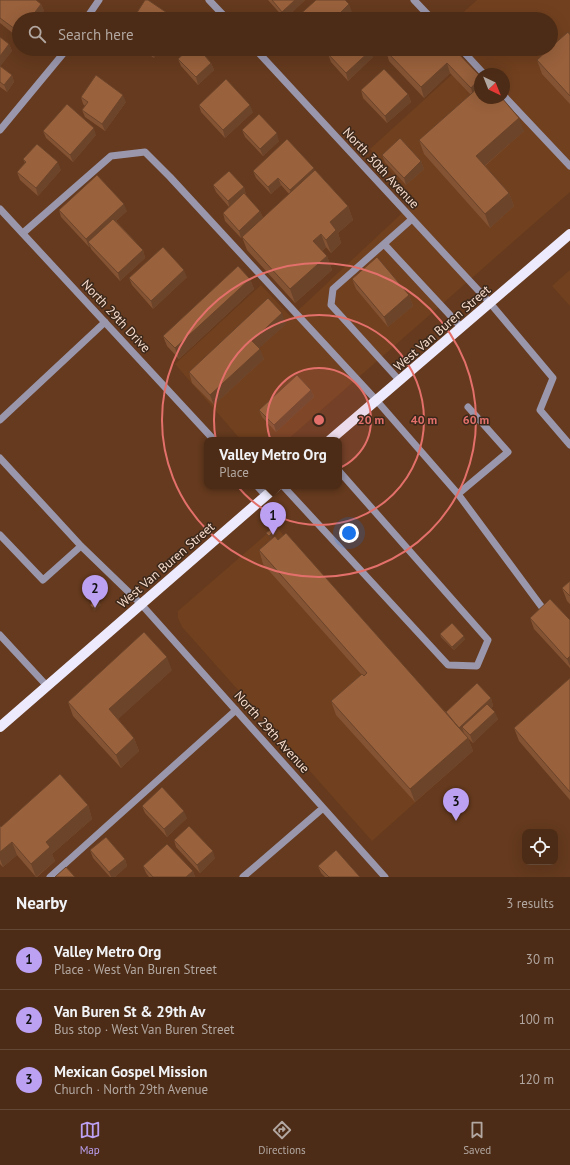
<!DOCTYPE html>
<meta charset="utf-8">
<style>
:root{--surface:#4c2c16;--page:#563823;--text:#f1f3f6;--muted:#b2a7a1;--line:#634835;--accent:#bca0f2}
body{margin:0;font-family:"PT Sans",sans-serif;background:var(--page);color:var(--text)}
.controls{position:absolute;right:12px;bottom:12px;display:grid;overflow:hidden;border-radius:8px;box-shadow:0 4px 16px #0002}
.controls button{width:36px;height:36px;display:grid;place-items:center;padding:0;border:0;border-bottom:1px solid var(--line);background:var(--surface);color:var(--text);font:20px sans-serif}
.compass{position:absolute;left:474px;top:68px;width:36px;height:36px;border-radius:50%;background:var(--surface);box-shadow:0 4px 16px #0002;rotate:137deg}
.you{position:absolute;left:349px;top:533px;width:14px;height:14px;margin:-10px;border:3px solid #fff;border-radius:50%;background:#1a73e8;box-shadow:0 0 0 6px #1a73e833}
.badge{display:grid;place-items:center;width:26px;height:26px;border-radius:50%;background:var(--accent);color:#111;font-size:13px;font-weight:700}
.pin{position:absolute;translate:-50% -33px;filter:drop-shadow(0 1px 2px #0008)}
.pin::after{content:'';position:absolute;top:21px;width:14px;height:12px;background:inherit;clip-path:polygon(0 0,100% 0,50% 100%)}
.popup{position:absolute;left:204px;top:437px;width:138px;height:52px;box-sizing:border-box;display:grid;place-content:center;border-radius:8px;background:var(--surface);filter:drop-shadow(0 1px 3px #0005);font-size:13px;white-space:nowrap;color:var(--muted)}
.popup b{font-size:15px;color:var(--text)}
.popup::after{content:'';position:absolute;left:50%;top:100%;margin-left:-8px;border:8px solid transparent;border-top-color:var(--surface)}
.list{margin:0;padding:0;list-style:none}
h2{display:flex;justify-content:space-between;align-items:center;height:52px;margin:0;padding:0 16px;font-size:17px}
h2 small{font-size:13px;font-weight:400;color:var(--muted)}
.list li{display:grid;grid-template-columns:26px 1fr auto;gap:12px;align-items:center;box-sizing:border-box;height:60px;padding:0 16px;border-top:1px solid var(--line)}
.list b{display:block;font-size:15px;white-space:nowrap}
.list p{margin:0;font-size:13px;white-space:nowrap;color:var(--muted)}
.list em{font-size:13px;font-style:normal;color:var(--muted)}
.icon{flex:none;width:22px;height:22px;fill:none;stroke:currentColor;stroke-width:2;stroke-linecap:round;stroke-linejoin:round}
.map{position:relative;flex:none;width:570px;height:877px;overflow:hidden}
.search{position:absolute;background:var(--surface);box-shadow:0 4px 16px #0002;left:12px;right:12px;top:12px;height:44px;display:flex;align-items:center;gap:10px;box-sizing:border-box;padding:0 14px;border-radius:22px;color:var(--muted);font-size:15px}
.sheet{height:232px;background:var(--surface)}
nav{display:flex;justify-content:space-around;align-items:center;box-sizing:border-box;height:56px;border-top:1px solid var(--line);background:var(--surface);font-size:11px;color:var(--muted)}
nav a{display:grid;justify-items:center;gap:2px}
nav .on{color:var(--accent)}
.map>svg:first-child{display:block}
.built{fill:#71401f;fill-rule:evenodd}
.lines{fill:none;stroke-linecap:round;stroke-linejoin:round}
.minor{stroke:#9a97ad;stroke-width:7}
.major{stroke:#edeafd;stroke-width:10}
.wall{fill:#845334}
.shaded-wall{fill:#6b442a}
.building{fill:#99613c;stroke:#6b442a}
.ring{fill:none;stroke:#e3706a;stroke-width:2}
.labels{text-anchor:middle;dominant-baseline:central;stroke-width:3;stroke-linejoin:round;paint-order:stroke}
.street-label{font-size:13px;fill:#f7dccc;stroke:#3b281b}
.centre{fill:#e3706a;stroke:#3b281b;stroke-width:2}
.ring-label{font-size:12px;text-anchor:middle;font-weight:bold;fill:#e3706a;stroke:#3b281b;stroke-width:3;stroke-linejoin:round;paint-order:stroke}
</style>
<div class="map">
<svg width="570" height="877" viewBox="0 0 570 877">
<rect width="100%" height="100%" fill="#653a1e"/>
<!-- built -->
<path class="built" d="M477 0H570V192L287 440H241L175 364 261 285 291 317 416 200 370 149 468 60 459 49H551V19H456ZM480 74H504V98H480Z
M570 270V306L552 286Z
M276 526 292 546 291 547 473 751 372 841 182 627 178 618V611Z"/>
<g class="lines">
<!-- minor -->
<path class="minor" d="M209 0 227 19
M414 0 432 19
M86 19 99 0
M255 49 490 303 553 378 540 410 570 445
M461 49 484 74
M504 96 570 166
M0 130 67 49
M0 209 214 440
M23 233 111 156 145 152 170 177 377 401 458 494 544 610
M384 244 462 328
M400 381 331 305 333 289 412 219
M0 420 105 322
M0 458 81 546 141 604 385 877
M257 486 266 496
M283 486 448 665 477 666 488 640 339 471
M458 494 508 452 468 407
M0 535 43 580 81 546
M0 635 47 686
M50 877 236 710
M243 877 323 808"/>
<!-- major -->
<path class="major" d="M330 440 570 234
M0 727 277 486"/>
</g>
<!-- wall -->
<path class="wall" d="M0 0 41 4 44 11 19 19V38L0 23Z
M268 0H305L285 19Z
M570 35V104L542 74 537 60Z
M0 37 9 44 12 51 0 66 12 75 14 82 7 92 0 87Z
M141 49H160L154 58Z
M454 49 480 98 524 131 485 166 509 193 514 206 490 228 424 154 419 140 471 95 450 73 424 98 389 61 386 51Z
M328 54 373 57 348 81 331 62Z
M178 59 211 63 214 70 198 85 181 66Z
M361 90 408 94 411 102 387 123 363 98Z
M81 97 126 102 105 131 85 117 82 110 85 106 83 104Z
M199 105 253 112 225 138 201 112Z
M242 130 279 141 263 156 245 137Z
M43 131 96 135 73 162 46 138Z
M382 155 421 161 424 169 406 185 385 162Z
M23 159 61 170 38 196 20 180 17 172 25 163Z
M315 170 348 206 353 220 338 233 341 243 331 253 326 247 322 251 327 256 332 270 295 303 247 250 242 237 241 238 225 221 223 213 229 207 216 192 213 185 244 187 246 195H245L260 211 263 218 289 194 281 185 271 194 256 178 253 171Z
M59 210 127 211 116 221 143 250 145 258 120 281 91 249 90 246 89 247 61 217Z
M187 277 153 309 132 285 129 278Z
M250 279 254 289 179 359 167 346 163 336Z
M352 279 409 295 413 306 388 327 356 289Z
M286 324 259 348 264 359 214 405 192 383 189 372Z
M311 390 314 397 276 432 262 417 259 410Z
M259 550 446 712 491 698 493 706 491 708 498 719 473 743 468 738 473 751 415 802 336 715 331 701 362 675 263 564Z
M570 581V604L567 601 562 588Z
M530 618 570 620V668L534 629Z
M440 634 465 639 454 650 441 637Z
M172 670 118 719 134 738 139 751 121 768 73 716 68 702Z
M570 678V800L519 741 514 728Z
M88 805 92 819 52 854 55 861 37 877H36L17 855 3 867 0 864V826L1 827Z
M142 806 187 818 167 837 145 813Z
M174 840 215 858 200 873 176 847Z
M90 850 125 859 127 866 115 877H110L93 858Z
M143 866 193 871 195 877H149L146 873Z
M318 866 360 877H325L321 873Z"/>
<!-- shaded-wall -->
<path class="shaded-wall" d="M295 0H305L285 19 282 12Z
M41 4 44 11 38 19H30Z
M349 4 352 12 344 19H334Z
M9 44 12 51 0 67V56Z
M152 49H160L154 58 151 50Z
M371 50 373 57 348 81 346 73Z
M211 63 214 70 198 85 196 77Z
M447 63 450 73 424 98 421 87Z
M12 75 14 82 7 92 4 85Z
M480 78V93L474 98 471 88Z
M408 94 411 102 387 123 385 116Z
M123 95 126 102 105 131 102 124Z
M250 105 253 112 225 138 223 130Z
M519 118 524 131 481 169 476 156Z
M94 128 96 135 73 162 70 155Z
M277 133 279 141 263 156 260 149Z
M421 161 424 169 406 185 404 178Z
M58 162 61 170 38 196 36 188Z
M314 168 317 175 292 198 290 190Z
M278 178 281 185 271 194 268 187Z
M244 187 246 195 230 209 228 201Z
M509 193 514 206 490 228 485 214Z
M124 204 127 211 91 244 88 242 90 246 89 247 86 239Z
M348 206 353 220 338 233 341 243 331 253 326 240 330 222Z
M260 211 263 218 241 238 239 231Z
M321 234 326 247 318 254 313 241Z
M143 250 145 258 120 281 118 273Z
M327 256 332 270 295 303 290 289Z
M184 270 187 277 153 309 151 301Z
M250 279 254 289 179 359 175 348Z
M409 295 413 306 388 327 384 317Z
M282 313 286 324 256 351 252 341Z
M260 349 264 359 214 405 210 395Z
M311 390 314 397 276 432 274 425Z
M276 529 277 533 270 539 269 536Z
M99 601 101 605 94 611 93 608Z
M464 636 465 639 454 650 452 647Z
M570 656V666L567 659Z
M167 657 172 670 114 723 109 709Z
M491 698 493 706 466 731 462 727 464 733 462 735 459 728Z
M495 712 498 719 473 743 470 735Z
M134 738 139 751 121 768 116 755Z
M468 738 473 751 415 802 410 789Z
M88 805 92 819 52 854 55 861 36 877 31 864 46 842Z
M184 811 187 818 167 837 164 829Z
M12 842 17 855 3 867 0 859V852Z
M213 851 215 858 200 873 197 865Z
M125 859 127 866 115 877H111L109 872Z
M193 871 195 877H186Z"/>
<!-- building -->
<path class="building" d="M0 0H36L41 4 30 19H19V32L0 18Z
M145 0H148L173 17 172 19H133Z
M272 0H295L282 12Z
M316 0H345L349 4 334 19H295Z
M422 16 424 19H419Z
M568 32 570 35V96L537 60 549 49H551V47Z
M0 37 9 44 0 56Z
M189 49H199L211 63 196 77 178 59Z
M334 49H369L371 50 346 73 328 54Z
M387 49H454L480 76V78L471 88 447 63 421 87 386 51Z
M0 66 12 75 4 85 0 82Z
M384 69 408 94 385 116 361 90Z
M96 75 123 95 102 124 82 110 88 102 81 97Z
M226 79 250 105 223 130 199 105Z
M480 86V98H502L519 118 476 156 509 193 485 214 419 140Z
M67 104 94 128 70 155 43 131Z
M259 114 277 133 260 149 242 130Z
M400 138 421 161 404 178 382 155Z
M287 139 314 168 290 190 278 178 268 187 253 171Z
M37 144 58 162 36 188 17 172 26 162 23 159Z
M315 170 348 206 330 222 336 230 326 240 321 234 313 241 327 256 290 289 242 237Z
M229 171 244 187 228 201 213 185Z
M97 175 124 204 86 239 59 210Z
M244 193 260 211 239 231 223 213Z
M113 219 143 250 118 273 88 242Z
M163 247 184 270 151 301 129 278Z
M377 257 409 295 384 317 352 279Z
M238 266 250 279 175 348 163 336Z
M268 298 282 313 252 341 260 349 210 395 189 372Z
M297 375 311 390 274 425 259 410Z
M274 527 276 529 269 536 266 533Z
M286 533 468 738 410 789 331 701 362 674 364 676 367 673 259 550 275 536 278 540Z
M570 581V596L562 588Z
M97 599 99 601 93 608 90 605Z
M550 599 570 620V656L567 659 530 618Z
M452 623 464 636 452 647 440 634Z
M144 632 167 657 109 709 134 738 116 755 68 702Z
M570 678V792L514 728Z
M477 683 491 698 459 728 446 712Z
M487 704 495 712 470 735 462 727Z
M60 774 88 805 46 842 50 847 31 864 12 842 0 852V826L1 827Z
M162 787 184 811 164 829 142 806Z
M189 826 213 851 197 865 174 840Z
M106 837 125 859 109 872 90 850Z
M167 844 193 871 186 877H153L143 866Z
M336 850 360 877H329L318 866Z
M66 867 75 877H55Z"/>
<!-- distance rings -->
<circle cx="319" cy="420" r="52" fill="#e3706a" fill-opacity=".12"/>
<g class="ring">
<circle cx="319" cy="420" r="52"/>
<circle cx="319" cy="420" r="105"/>
<circle cx="319" cy="420" r="157"/>
</g>
<g class="labels">
<!-- street labels -->
<g class="street-label">
<text transform="translate(381 168) rotate(47)">North 30th Avenue</text>
<text transform="translate(116 316) rotate(47)">North 29th Drive</text>
<text transform="translate(442 328) rotate(-41)">West Van Buren Street</text>
<text transform="translate(166 565) rotate(-41)">West Van Buren Street</text>
<text transform="translate(272 732) rotate(48)">North 29th Avenue</text>
</g>
</g>
<circle cx="319" cy="420" r="6" class="centre"/>
<g class="ring-label">
<text x="371" y="424">20 m</text>
<text x="424" y="424">40 m</text>
<text x="476" y="424">60 m</text>
</g>
</svg>
<div class="controls">
<button><svg class="icon" aria-label="locate" viewBox="0 0 24 24"><circle cx="12" cy="12" r="6"/><path d="M12 2v4M12 18v4M2 12h4M18 12h4"/></svg></button>
</div>
<svg class="compass" viewBox="-18 -18 36 36"><path d="M0-13l5 13h-10z" fill="#e53935"/><path d="M0 13l5-13h-10z" fill="#b2a7a1"/></svg>
<div class="you"></div>
<div class="pin badge" style="left:273px;top:535px">1</div>
<div class="popup"><b>Valley Metro Org</b>Place</div>
<div class="pin badge" style="left:95px;top:608px">2</div>
<div class="pin badge" style="left:456px;top:821px">3</div>
<div class="search"><svg class="icon" aria-label="search" viewBox="0 0 24 24"><circle cx="10" cy="10" r="6"/><path d="M15 15l6 6"/></svg>Search here</div>
</div>
<section class="sheet">
<h2>Nearby<small>3 results</small></h2>
<ul class="list">
<li><span class="badge">1</span><div><b>Valley Metro Org</b><p>Place · West Van Buren Street</p></div><em>30 m</em></li>
<li><span class="badge">2</span><div><b>Van Buren St &amp; 29th Av</b><p>Bus stop · West Van Buren Street</p></div><em>100 m</em></li>
<li><span class="badge">3</span><div><b>Mexican Gospel Mission</b><p>Church · North 29th Avenue</p></div><em>120 m</em></li>
</ul>
</section>
<nav>
<a class="on"><svg class="icon" aria-label="map" viewBox="0 0 24 24"><path d="M3 6l6-2 6 2 6-2v14l-6 2-6-2-6 2zM9 4v14M15 6v14"/></svg>Map</a>
<a><svg class="icon" aria-label="directions" viewBox="0 0 24 24"><path d="M12 3l9 9-9 9-9-9zM9 14v-3h6M13 9l2 2-2 2"/></svg>Directions</a>
<a><svg class="icon" aria-label="saved" viewBox="0 0 24 24"><path d="M7 4h10v16l-5-4-5 4z"/></svg>Saved</a>
</nav>
